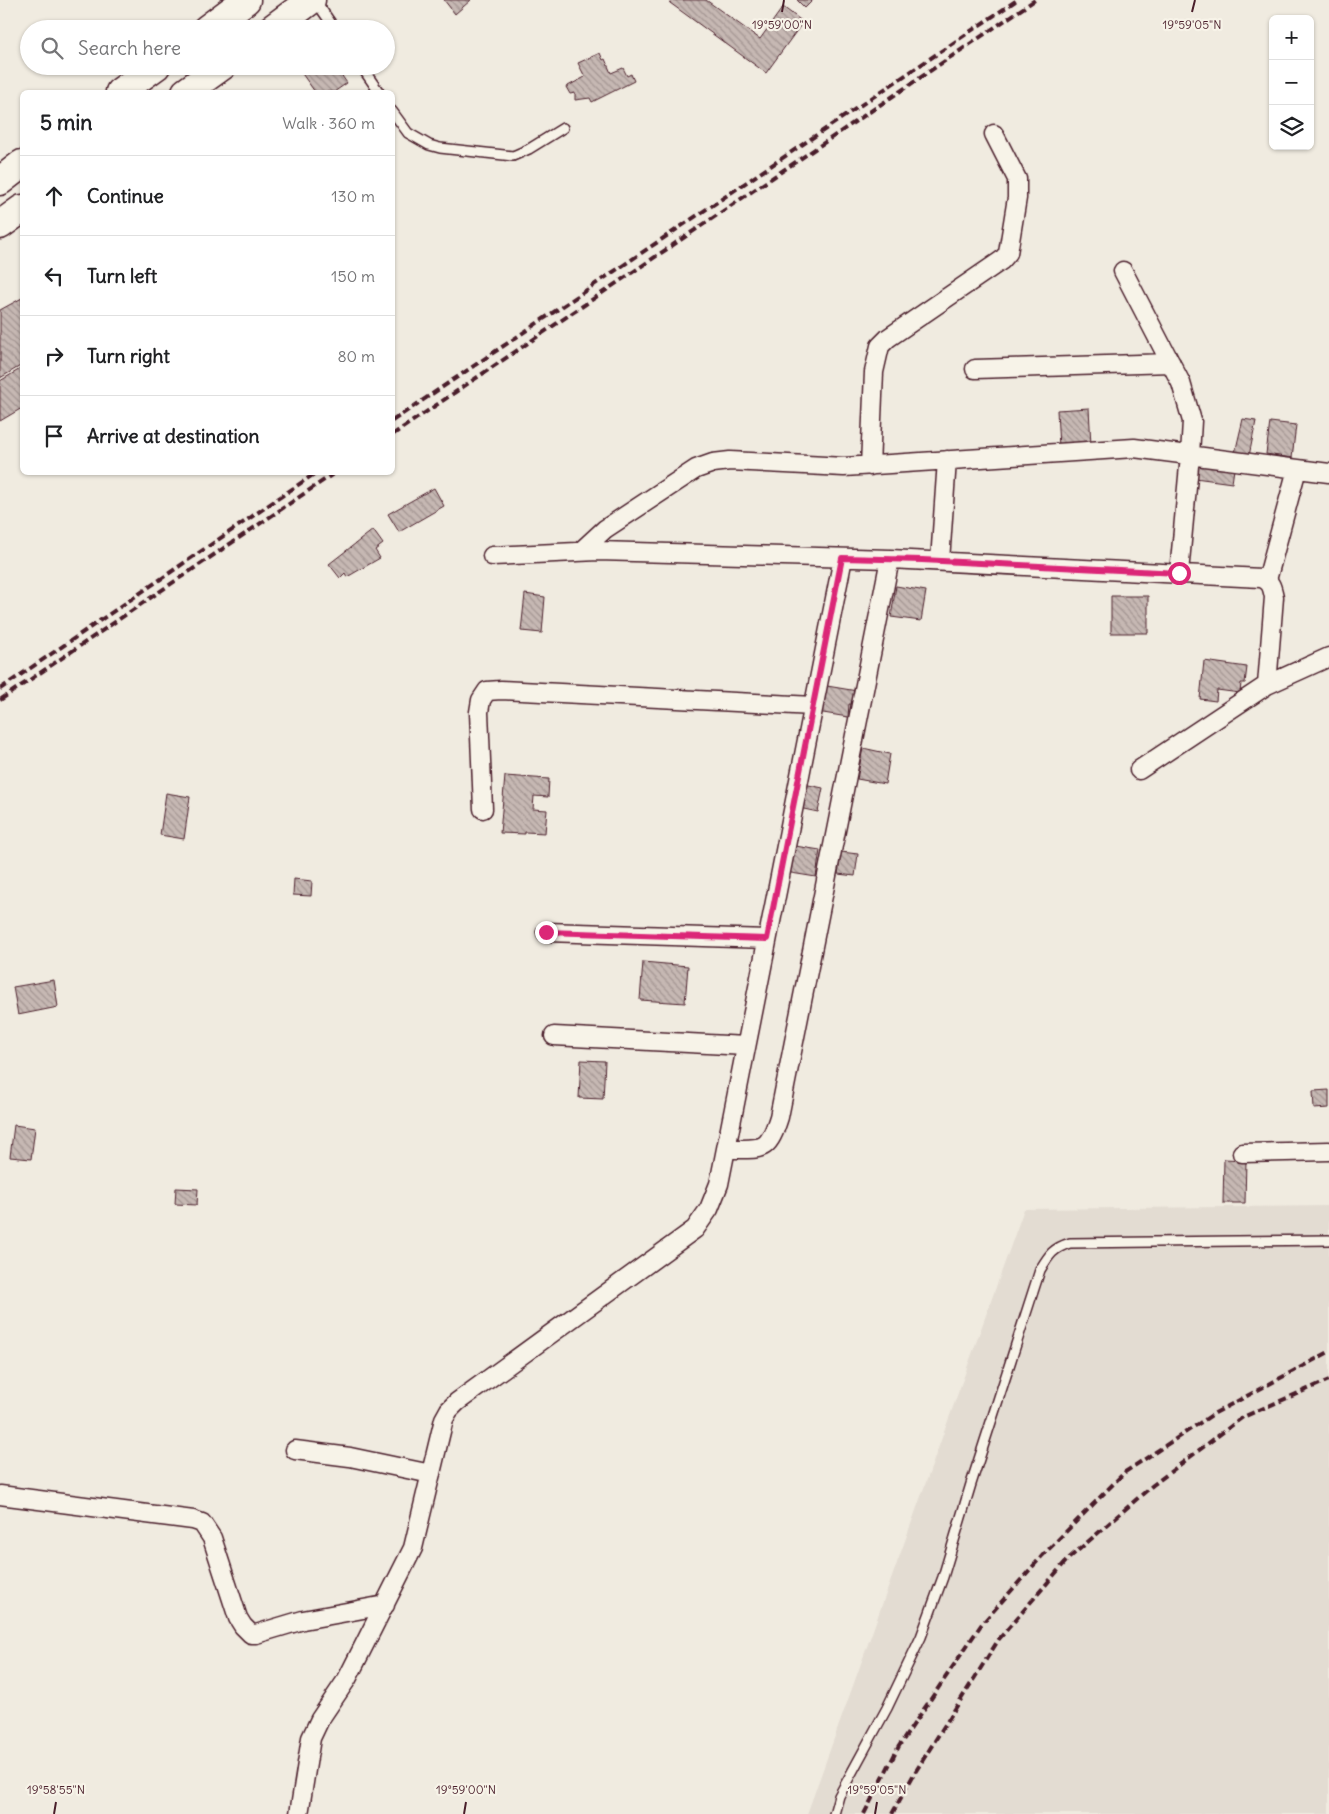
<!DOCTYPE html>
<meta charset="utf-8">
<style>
:root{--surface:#fff;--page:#f6f6f6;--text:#202124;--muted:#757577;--line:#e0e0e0}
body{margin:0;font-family:Delius,sans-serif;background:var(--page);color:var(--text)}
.controls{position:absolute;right:15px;top:15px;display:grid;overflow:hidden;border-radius:8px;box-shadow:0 1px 4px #0004}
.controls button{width:45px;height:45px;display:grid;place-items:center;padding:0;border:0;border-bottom:1px solid var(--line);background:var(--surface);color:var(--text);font:25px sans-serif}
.stop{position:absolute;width:15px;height:15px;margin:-11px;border:4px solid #db2777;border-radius:50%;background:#fff}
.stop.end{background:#db2777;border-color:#fff;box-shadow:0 1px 5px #0008}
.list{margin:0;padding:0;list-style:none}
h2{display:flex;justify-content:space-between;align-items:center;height:65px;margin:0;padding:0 20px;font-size:21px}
h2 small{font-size:16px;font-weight:400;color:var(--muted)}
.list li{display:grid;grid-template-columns:32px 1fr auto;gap:15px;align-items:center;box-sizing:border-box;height:80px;padding:0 20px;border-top:1px solid var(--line)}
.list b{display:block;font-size:19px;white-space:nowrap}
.list em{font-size:16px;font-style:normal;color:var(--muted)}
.icon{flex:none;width:28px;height:28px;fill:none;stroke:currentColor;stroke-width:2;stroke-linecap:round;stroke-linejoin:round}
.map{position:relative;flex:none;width:1329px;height:1814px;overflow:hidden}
.search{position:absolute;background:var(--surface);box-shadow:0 1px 4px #0004;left:20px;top:20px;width:375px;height:55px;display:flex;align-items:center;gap:12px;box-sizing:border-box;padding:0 18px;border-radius:28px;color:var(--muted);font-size:19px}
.panel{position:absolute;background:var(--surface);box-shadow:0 1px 4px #0004;left:20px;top:90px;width:375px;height:385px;border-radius:8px}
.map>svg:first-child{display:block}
.built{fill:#e3dcd2}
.building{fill:url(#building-back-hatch);stroke:#4a1f2b}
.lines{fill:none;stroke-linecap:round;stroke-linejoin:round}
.lane-casing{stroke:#4a1f2b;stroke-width:12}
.street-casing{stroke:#4a1f2b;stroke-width:21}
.highway-casing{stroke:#4a1f2b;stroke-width:31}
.lane{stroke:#f7f3e8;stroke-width:9}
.street{stroke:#f7f3e8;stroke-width:18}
.highway{stroke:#f7f3e8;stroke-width:28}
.rail{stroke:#4a1f2b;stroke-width:4;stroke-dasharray:8 4;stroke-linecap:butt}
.route{stroke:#db2777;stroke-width:6}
.ticks{fill:none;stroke:#4a1f2b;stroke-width:2}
.ticks-label{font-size:12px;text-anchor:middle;fill:#4a1f2b;stroke:#f7f3e8;stroke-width:4.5;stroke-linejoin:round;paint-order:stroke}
</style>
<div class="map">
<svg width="1329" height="1814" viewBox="0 0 1329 1814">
<defs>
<pattern id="building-back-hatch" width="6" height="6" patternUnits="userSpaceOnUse" patternTransform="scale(1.25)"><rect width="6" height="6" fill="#c6b8b3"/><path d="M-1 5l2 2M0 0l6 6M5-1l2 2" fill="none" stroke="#a39592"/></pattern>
</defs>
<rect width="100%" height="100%" fill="#f0ebe0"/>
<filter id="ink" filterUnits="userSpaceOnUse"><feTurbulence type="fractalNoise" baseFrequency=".02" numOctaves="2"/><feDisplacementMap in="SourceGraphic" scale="10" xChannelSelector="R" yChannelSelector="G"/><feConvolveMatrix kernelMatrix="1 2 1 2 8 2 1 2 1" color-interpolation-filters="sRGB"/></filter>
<g filter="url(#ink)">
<!-- built -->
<path class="built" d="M1329 1206V1814H807L1024 1209Z"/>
<!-- building -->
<path class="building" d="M444 0H471L455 14Z
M672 0H706L760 39 783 7 803 22 766 73 670 3Z
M797 0H813L805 8Z
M600 53 603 60 605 59 611 73 623 68 627 76 631 74 634 81 592 102 590 98 575 100V93L570 94 566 87 585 77 578 63Z
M300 66H335L347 83 334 92H315L298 68Z
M22 298V365L0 378V310Z
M22 368V408L0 421V381Z
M1089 408 1091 445 1059 448 1057 410Z
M1243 419 1256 421 1249 456 1235 453Z
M1270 422 1296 425 1292 458 1266 454Z
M1197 464 1234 469 1232 483 1195 478Z
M434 488 444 506 399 532 388 514Z
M373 530 383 544 375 550 380 558 347 577 345 573 340 578 329 564Z
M896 586 926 591 921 621 891 617Z
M525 594 545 597 542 633 521 631Z
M1111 596H1148V633H1111Z
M1204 661 1247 667 1245 683H1241L1240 693 1217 690 1216 701 1200 699Z
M821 685 857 691 856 705 849 704 848 717 817 712Z
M863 748 890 754 885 784 857 779Z
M505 776 549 779 548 797 534 796 533 809 547 810 545 833 525 832V834L500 833Z
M804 784 823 788 818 812 799 808Z
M166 793 190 797 184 839 160 835Z
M789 845 820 850 816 877 785 872Z
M841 852 858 854 855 876 838 874Z
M294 879 312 881 311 896 293 895Z
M643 962 688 966 685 1003 640 1000Z
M54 980 58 1007 18 1015 13 987Z
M581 1060 605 1061 603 1099 579 1098Z
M1329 1090V1108L1314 1109 1313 1091Z
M14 1125 35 1128 31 1159 10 1157Z
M1224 1159 1246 1160 1245 1203H1223Z
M176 1188 198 1189 197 1205 175 1204Z"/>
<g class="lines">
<defs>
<path id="lane" d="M315 0 335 29
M361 66 379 92
M392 111 408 133 429 145 440 148 513 156 529 149 563 128
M834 1814 839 1796 887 1708 921 1637 943 1577 971 1484 1040 1270C1049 1255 1053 1248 1070 1243L1329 1240"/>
<path id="street" d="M1123 271 1181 383 1192 421 1190 455 1179 573
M975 369 1171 363
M870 466 874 372 880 346 888 338 1002 260 1008 253 1017 198V179L994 134
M580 552 605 529 696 469 713 463 730 461 844 467 1134 448 1329 473
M492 556 598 551 890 559 1261 578C1271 581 1272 587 1274 597L1267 685
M940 561 947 460
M1267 580 1297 469
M1139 770 1267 685 1329 657
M483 809 479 712 481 700 487 691 501 690 813 706
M546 932 767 939
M554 1036 746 1046
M726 1149C762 1148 767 1155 779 1117L890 559
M1242 1153 1329 1151
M295 1450 350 1457 431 1474
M0 1495 193 1520 202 1523 212 1538 238 1618 243 1626 251 1634H256L303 1620 385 1605
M299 1814 311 1738 320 1719 347 1679 413 1548 444 1419 449 1410 457 1402 695 1229 709 1209 719 1184 843 558"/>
<path id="highway" d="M207 29 246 0
M272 29 311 0
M120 92 156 66
M186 92 222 66
M0 181 22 164
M0 225 22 209"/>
</defs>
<!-- lane casing -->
<use href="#lane" class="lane-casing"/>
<!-- street casing -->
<use href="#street" class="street-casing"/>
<!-- highway casing -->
<use href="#highway" class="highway-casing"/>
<!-- lane -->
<use href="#lane" class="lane"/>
<!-- street -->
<use href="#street" class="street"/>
<!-- highway -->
<use href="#highway" class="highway"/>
<!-- rail -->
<path class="rail" d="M392 421 1017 0
M392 435 1035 0
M0 689 317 472
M0 700 336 472
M864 1814 899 1746 981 1625 1042 1556 1125 1472 1215 1413 1329 1352
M892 1814 914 1774 999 1639 1067 1560 1153 1485 1243 1417 1329 1380"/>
</g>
</g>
<g class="lines" filter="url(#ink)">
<!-- route -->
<path class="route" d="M546 932 767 939 842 558 922 560 1179 573"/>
</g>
<!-- ticks -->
<path class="ticks" d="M782 12 784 0M1192 12 1195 0M54 1814 56 1802M464 1814 466 1802M875 1814 877 1802"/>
<g class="ticks-label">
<text x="782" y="29">19°59'00"N</text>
<text x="1192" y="29">19°59'05"N</text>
<text x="56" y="1794">19°58'55"N</text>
<text x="466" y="1794">19°59'00"N</text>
<text x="877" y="1794">19°59'05"N</text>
</g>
</svg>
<div class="controls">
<button>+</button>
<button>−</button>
<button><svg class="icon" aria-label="layers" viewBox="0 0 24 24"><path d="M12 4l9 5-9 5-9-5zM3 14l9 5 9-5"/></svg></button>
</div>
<div class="stop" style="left:1179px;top:573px"></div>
<div class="stop end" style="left:546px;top:932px"></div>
<div class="search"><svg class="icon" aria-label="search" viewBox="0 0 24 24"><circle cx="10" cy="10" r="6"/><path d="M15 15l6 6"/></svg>Search here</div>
<section class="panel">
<h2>5 min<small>Walk · 360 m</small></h2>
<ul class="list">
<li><svg class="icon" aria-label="ahead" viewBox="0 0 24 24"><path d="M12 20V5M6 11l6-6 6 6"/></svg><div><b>Continue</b></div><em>130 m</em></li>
<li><svg class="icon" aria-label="left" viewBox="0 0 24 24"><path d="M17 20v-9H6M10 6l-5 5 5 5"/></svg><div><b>Turn left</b></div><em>150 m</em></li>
<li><svg class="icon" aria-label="right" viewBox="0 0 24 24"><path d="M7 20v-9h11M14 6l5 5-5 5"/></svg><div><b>Turn right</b></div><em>80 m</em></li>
<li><svg class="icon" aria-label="arrive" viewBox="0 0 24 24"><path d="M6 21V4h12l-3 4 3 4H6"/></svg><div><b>Arrive at destination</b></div></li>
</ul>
</section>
</div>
